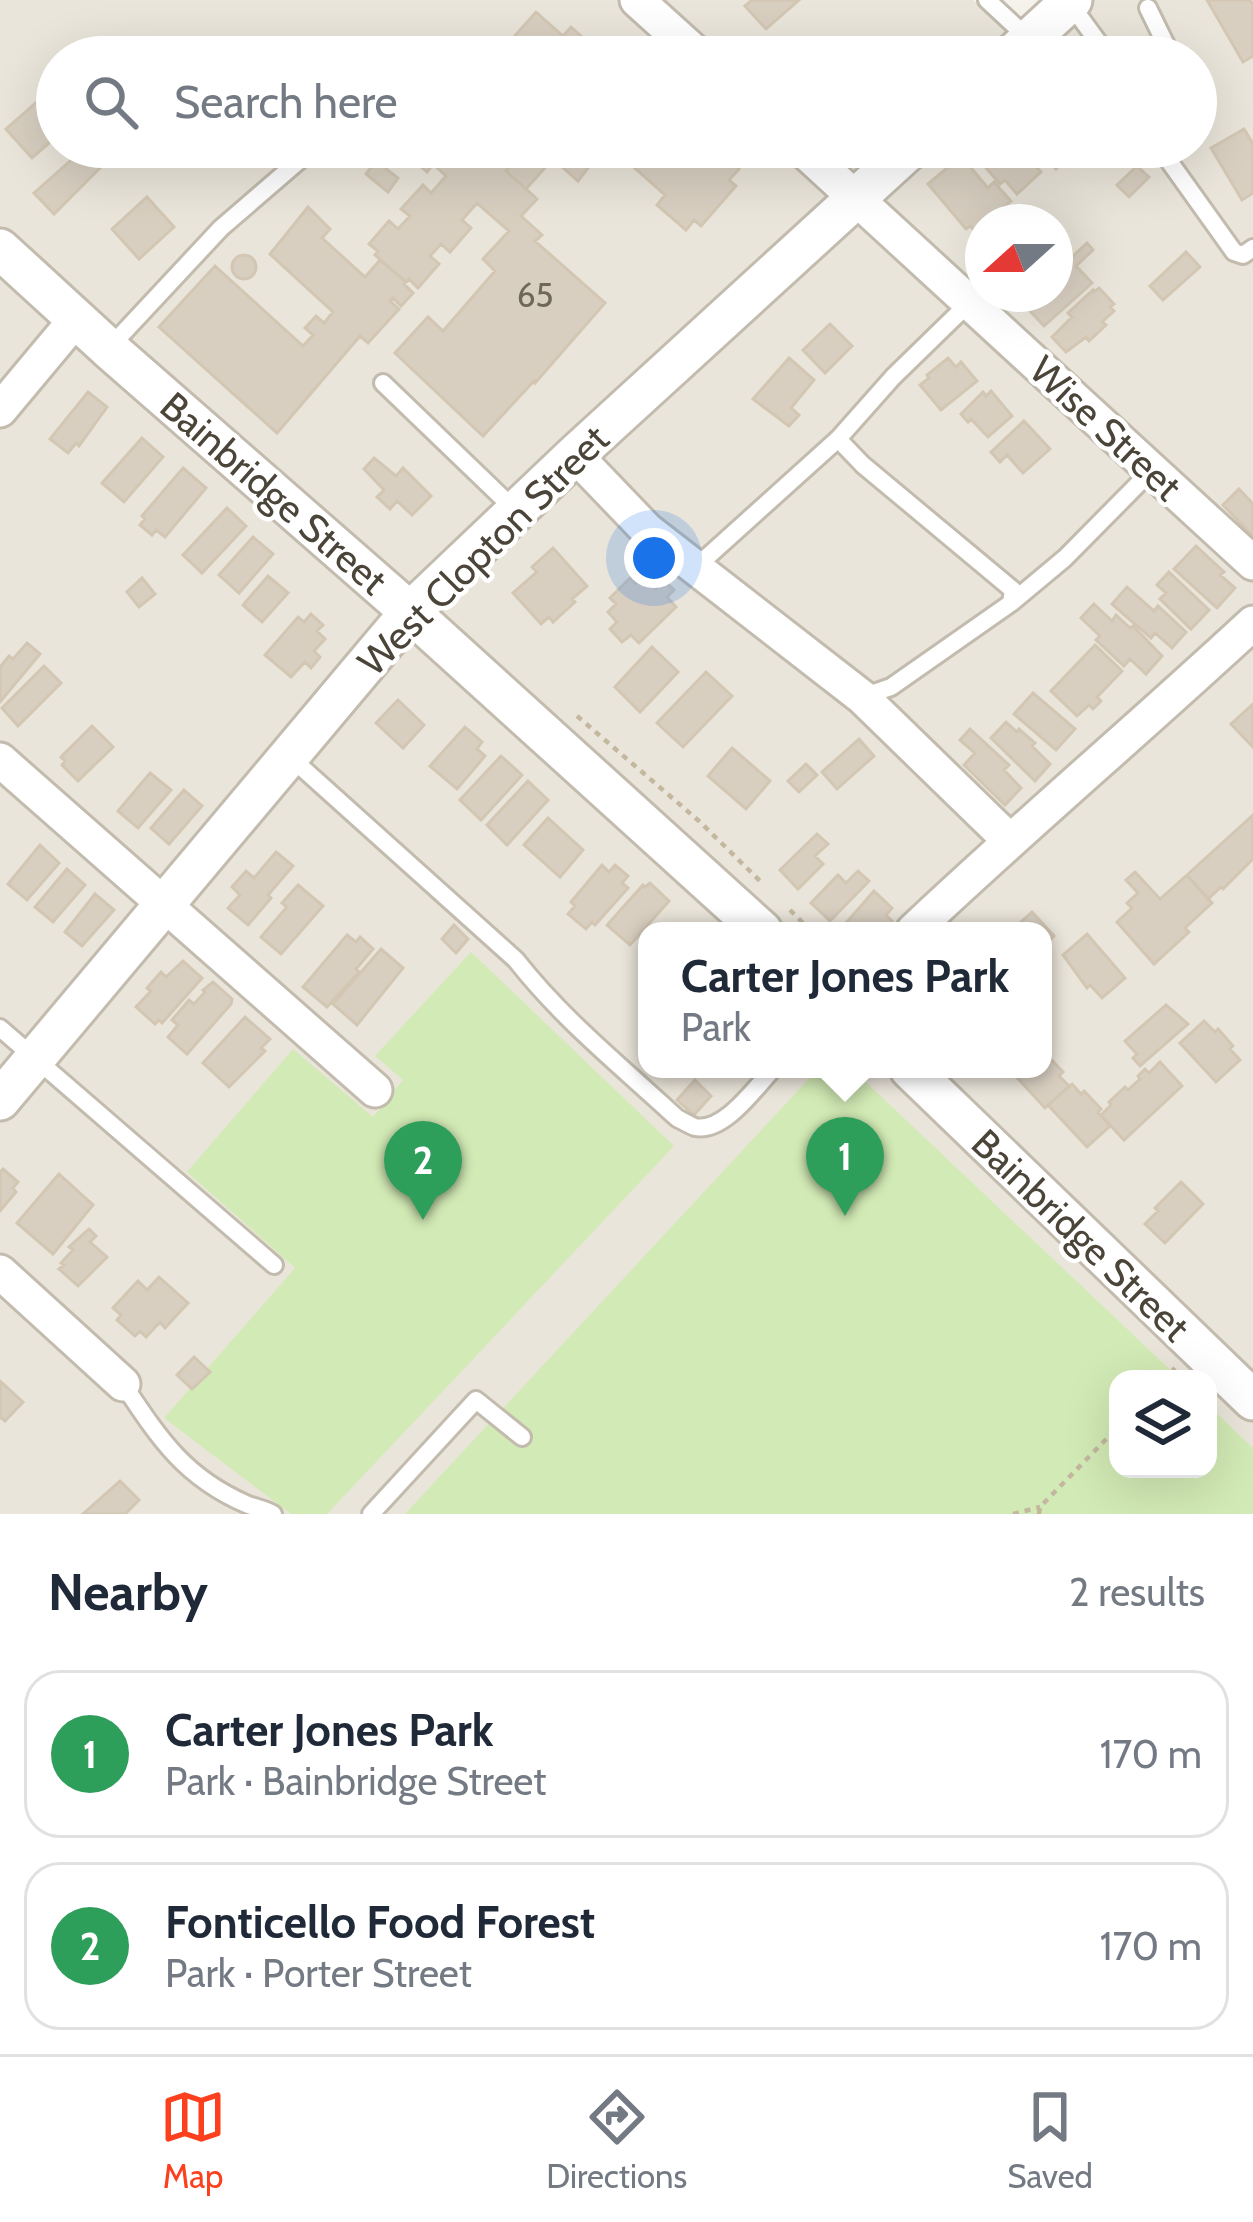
<!DOCTYPE html>
<meta charset="utf-8">
<style>
:root{--surface:#fff;--page:#f6f6f7;--text:#1f2937;--muted:#747a83;--line:#e0e1e3;--accent:#fc3f1d}
body{margin:0;font-family:Cabin,sans-serif;background:var(--page);color:var(--text)}
.controls{position:absolute;right:36px;bottom:36px;display:grid;overflow:hidden;border-radius:24px;box-shadow:0 12px 48px #0002}
.controls button{width:108px;height:108px;display:grid;place-items:center;padding:0;border:0;border-bottom:3px solid var(--line);background:var(--surface);color:var(--text);font:60px sans-serif}
.compass{position:absolute;left:965px;top:204px;width:108px;height:108px;border-radius:50%;background:var(--surface);box-shadow:0 12px 48px #0002;rotate:249deg}
.you{position:absolute;left:654px;top:558px;width:42px;height:42px;margin:-30px;border:9px solid #fff;border-radius:50%;background:#1a73e8;box-shadow:0 0 0 18px #1a73e833}
.badge{display:grid;place-items:center;width:78px;height:78px;border-radius:50%;background:var(--accent);color:#fff;font-size:39px;font-weight:700}
.pin{position:absolute;translate:-50% -99px;filter:drop-shadow(0 3px 6px #0008)}
.pin::after{content:'';position:absolute;top:63px;width:42px;height:36px;background:inherit;clip-path:polygon(0 0,100% 0,50% 100%)}
.popup{position:absolute;left:638px;top:922px;width:414px;height:156px;box-sizing:border-box;display:grid;place-content:center;border-radius:24px;background:var(--surface);filter:drop-shadow(0 3px 9px #0005);font-size:39px;white-space:nowrap;color:var(--muted)}
.popup b{font-size:45px;color:var(--text)}
.popup::after{content:'';position:absolute;left:50%;top:100%;margin-left:-24px;border:24px solid transparent;border-top-color:var(--surface)}
.list{margin:0;padding:0;list-style:none}
h2{display:flex;justify-content:space-between;align-items:center;height:156px;margin:0;padding:0 48px;font-size:51px}
h2 small{font-size:39px;font-weight:400;color:var(--muted)}
.list li{display:grid;grid-template-columns:78px 1fr auto;gap:36px;align-items:center;box-sizing:border-box;height:168px;margin:0 24px 24px;padding:0 24px;border:3px solid var(--line);border-radius:36px}
.list b{display:block;font-size:45px;white-space:nowrap}
.list p{margin:0;font-size:39px;white-space:nowrap;color:var(--muted)}
.list em{font-size:39px;font-style:normal;color:var(--muted)}
.icon{flex:none;width:66px;height:66px;fill:none;stroke:currentColor;stroke-width:2;stroke-linecap:round;stroke-linejoin:round}
.map{position:relative;flex:none;width:1253px;height:1514px;overflow:hidden}
.search{position:absolute;background:var(--surface);box-shadow:0 12px 48px #0002;left:36px;right:36px;top:36px;height:132px;display:flex;align-items:center;gap:30px;box-sizing:border-box;padding:0 42px;border-radius:66px;color:var(--muted);font-size:45px}
.sheet{height:540px;background:var(--surface)}
nav{display:flex;justify-content:space-around;align-items:center;box-sizing:border-box;height:168px;border-top:3px solid var(--line);background:var(--surface);font-size:33px;color:var(--muted)}
nav a{display:grid;justify-items:center;gap:6px}
nav .on{color:var(--accent)}
.map>svg:first-child{display:block}
.residential{fill:#eae5da;fill-rule:evenodd}
.green{fill:#d2eab5}
.building{fill:#d8cfc1;stroke:#d3c7b4;stroke-width:3}
.lines{fill:none;stroke-linecap:round;stroke-linejoin:round}
.service-casing{stroke:#c2bbae;stroke-width:22}
.minor-casing{stroke:#c2bbae;stroke-width:39}
.tertiary-casing{stroke:#c2bbae;stroke-width:45}
.path{stroke:#c4b79f;stroke-width:4.5;stroke-dasharray:6 6;stroke-linecap:butt}
.service{stroke:#fff;stroke-width:16}
.minor{stroke:#fff;stroke-width:33}
.tertiary{stroke:#fff;stroke-width:39}
.labels{text-anchor:middle;dominant-baseline:central;stroke-width:9;stroke-linejoin:round;paint-order:stroke}
.number-label{font-size:33px;fill:#6e675b}
.street-label{font-size:39px;fill:#4b4439;stroke:#fff}
</style>
<div class="map">
<svg width="1253" height="1514" viewBox="0 0 1253 1514">
<rect width="100%" height="100%" fill="#f6f3ec"/>
<!-- residential -->
<path class="residential" d="M0 0H973L1023 44 1071 0H1253V1514H0ZM57 57H1196V147H57ZM983 222H1055V294H983ZM647 931H1043V1069H647ZM1118 1379H1208V1469H1118Z"/>
<!-- green -->
<path class="green" d="M471 952 674 1146 327 1514H291L164 1418 295 1268 187 1172 293 1049 373 1117 403 1080 375 1056Z
M818 1069H852L1180 1379H1118V1469H1208V1405L1253 1448V1514H405Z"/>
<!-- building -->
<path class="building" d="M752 0H799L766 29 745 6Z
M1207 0H1250L1253 5V56L1243 62Z
M536 12 563 36 571 27 599 52 594 57H496Z
M40 99 57 118V136L32 158 6 129Z
M1244 129 1253 144V193L1242 200 1211 148Z
M86 147 102 166 54 214 34 193Z
M407 147H477L481 151 484 147H494L513 164 506 171 537 199 521 216 542 235 535 241 605 303 535 383 534 381 483 436 395 353 428 317 443 331 495 271 483 259 509 231 477 203 462 220 471 228 450 252 441 244 430 256 439 264 418 288 409 279 406 282 375 255 378 251 369 244 389 221 398 229 410 216 401 209 423 185 431 193 446 176 433 164 427 172 404 151Z
M528 147H556L560 151 526 189 506 171Z
M556 147H604L578 181 559 164 566 156Z
M611 147H692L702 156 709 147H714L739 169 729 180 736 186 701 226 694 220 686 230 657 205 665 195Z
M981 147H1002L1008 153 1018 147 1041 172 1017 194 1005 180 1000 184 974 154Z
M1034 147H1063L1071 155 1056 169Z
M961 156 988 188 994 182 1011 201 975 231 970 226 966 229 928 184Z
M376 161 398 178 388 192 366 174Z
M1137 166 1149 177 1129 197 1117 185Z
M147 197 174 227 139 259 112 229Z
M308 207 330 229 322 238 365 277 380 260 406 282 404 284 413 293 401 306 393 298 390 301 399 309 368 343 360 336 277 433 159 327 215 266 303 346 313 335 305 328 316 316 324 323 333 312 270 254Z
M1087 243 1093 250 1076 266 1092 283 1044 326 1029 310 1043 294H1055V283L1059 279 1055 273Z
M1186 252 1200 267 1163 300 1150 286Z
M232 267a12 12 0 1 1 24 0a12 12 0 1 1-24 0Z
M1099 288 1114 304 1110 307 1114 311 1102 322 1106 325 1089 341 1086 337 1066 352 1052 337 1072 317 1068 313 1093 290 1094 292Z
M830 324 852 346 825 373 803 350Z
M789 358 814 380 791 408 799 415 789 426 753 399Z
M948 358 956 367 961 362 977 381 941 410 920 385 929 378 927 375Z
M991 391 1012 416 988 437 971 419 968 422 961 414 983 392 986 396Z
M88 392 107 407 79 446 76 443 68 453 50 439Z
M1024 421 1050 449 1023 473 1007 455 1000 462 991 452Z
M142 438 163 457 124 502 102 483Z
M374 458 396 476 403 468 431 496 412 515 397 501 390 509 377 497 384 490 364 469Z
M183 468 206 488 165 537 156 530 152 535 140 525 145 519 142 516Z
M1239 489 1253 504V536L1223 505Z
M227 508 246 526 202 573 183 555Z
M253 537 273 554 239 593 219 575Z
M1196 546 1224 572 1220 575 1235 588 1217 608 1174 569Z
M553 548 587 586 572 599 575 602 553 622 549 617 541 624 513 593 537 572 532 567Z
M1169 572 1209 610 1191 629 1160 599 1166 593 1157 585Z
M268 576 288 593 262 622 243 605Z
M644 577 656 589 665 581 674 590 667 597 676 607 639 643 631 635 622 642 610 629 617 622 608 612 616 604 610 598 630 578 636 584Z
M142 578 155 594 139 607 127 592Z
M1127 587 1154 611 1158 606 1186 632 1172 648 1155 633 1151 638 1112 604Z
M1094 604 1112 621 1116 615 1130 628 1133 626 1162 656 1146 674 1130 659 1124 666 1096 640 1100 636 1081 618Z
M311 614 323 625 317 631 325 639 314 651 320 657 311 668 305 662 291 677 265 655 298 617 304 622Z
M27 643 40 654 0 702V667L9 656 13 659Z
M1095 645 1122 671 1097 697 1101 701 1093 709 1089 705 1077 716 1051 691Z
M652 647 678 672 640 712 615 687Z
M44 666 61 683 18 726 2 708Z
M706 672 732 696 683 747 657 723Z
M1033 693 1075 729 1056 750 1014 714Z
M398 700 424 725 403 748 376 723Z
M1253 704V747L1231 724Z
M1006 722 1017 732 1019 729 1035 743 1032 746 1050 764 1035 781 991 738Z
M92 726 113 747 78 781 62 765 65 761 61 757Z
M465 727 482 742 477 749 485 756 457 789 430 766Z
M970 729 1009 765 1004 770 1021 788 1005 805 964 765 975 753 960 740Z
M859 739 874 756 837 789 822 772Z
M732 748 770 781 746 809 708 776Z
M501 756 522 775 481 820 460 800Z
M806 764 817 775 799 792 788 781Z
M150 773 171 790 138 828 118 811Z
M528 781 548 800 507 845 487 825Z
M184 790 202 806 169 844 151 828Z
M1253 815V859L1223 889 1221 887 1208 899 1187 875Z
M548 818 583 850 560 877 524 845Z
M817 834 828 844 815 856 823 864 798 889 780 870Z
M40 845 59 863 27 900 8 884Z
M276 852 293 866 268 895 271 898 248 925 228 908 240 895 232 887 246 871 254 878Z
M602 865 609 872 615 865 628 876 622 883 628 888 595 925 592 922 586 929 568 914 575 906 571 902Z
M67 869 85 885 53 922 35 907Z
M858 871 869 881 830 921 811 903 838 875 846 883Z
M1135 872 1160 899 1187 875 1212 903 1185 928 1189 932 1154 964 1117 922 1132 908 1127 903 1138 893 1126 880Z
M650 883 669 901 630 945 607 925 643 885 645 887Z
M298 885 323 906 281 954 261 937 287 907 282 903Z
M874 891 892 908 886 915 892 921 883 931H839Z
M95 894 114 910 82 946 65 932Z
M1032 912 1054 936 1044 946 1046 948 1043 951V931H1011Z
M454 925 468 939 456 953 442 939Z
M1087 934 1125 978 1102 998 1090 985 1087 988 1063 955Z
M347 935 356 942 360 937 373 949 356 969 359 972 327 1007 303 987Z
M381 949 403 968 357 1025 333 1004Z
M183 961 202 978 162 1023 159 1020 155 1024 136 1007 151 991 147 988 161 972 166 977Z
M213 982 232 999 231 1004 187 1054 168 1037 178 1025 172 1020 189 1000 194 1004 205 992 203 990Z
M1166 1005 1188 1024 1140 1066 1133 1058 1137 1054 1125 1041Z
M245 1017 270 1039 261 1048 265 1051 229 1087 203 1063Z
M1204 1021 1215 1032 1218 1029 1233 1046 1230 1049 1240 1060 1216 1082 1180 1043Z
M1047 1055 1063 1072 1059 1076 1069 1086 1045 1108 1009 1069H1043V1058Z
M1160 1062 1182 1086 1124 1140 1101 1115 1111 1105 1109 1102 1125 1087 1128 1090 1140 1079 1138 1076 1145 1069 1149 1073Z
M695 1080 711 1096 694 1115 677 1100Z
M1072 1084 1081 1094 1084 1091 1101 1109 1098 1112 1110 1126 1087 1147 1048 1105Z
M3 1169 18 1182 13 1188 16 1192 0 1211V1172Z
M59 1174 93 1205 53 1254 17 1223Z
M1181 1182 1203 1204 1165 1243 1145 1224 1158 1211 1155 1208Z
M89 1229 96 1236 90 1242 107 1257 78 1286 59 1269 64 1265 61 1263 73 1250 69 1247Z
M159 1277 188 1303 165 1328 160 1322 146 1337 140 1331 135 1336 117 1320 121 1315 113 1308 138 1281 147 1290Z
M194 1357 210 1372 192 1389 177 1375Z
M0 1381 23 1402 5 1421 0 1417Z
M120 1481 139 1500 125 1514H83Z"/>
<g class="lines">
<defs>
<path id="service" d="M987 0 1029 39
M1069 2 1109 57
M1148 8 1167 47 1150 57
M1159 147 1234 252 1243 255 1253 248
M109 348 221 228 315 147
M383 383 515 510
M838 439 893 377 970 302
M696 567 838 439 863 465 1013 590 1011 603 891 687 862 697
M1011 603 1065 558 1152 470
M289 756 516 960C563 1020 622 1067 677 1118 681 1120 692 1126 695 1127 724 1133 755 1088 773 1069
M0 1028 274 1265
M123 1384C159 1438 184 1477 246 1504 255 1508 265 1509 273 1514
M371 1514 476 1400 522 1437"/>
<path id="minor" d="M637 0 700 57
M800 147 1253 563
M0 410 76 319
M575 455 647 530 862 697 1009 840
M0 760 375 1090
M913 931C1024 826 1141 727 1253 623
M0 1272 123 1384"/>
<path id="tertiary" d="M1010 57 1072 0
M0 249 108 348 410 612 762 931
M910 1069 1253 1400
M0 1100 410 612 575 455 912 147"/>
</defs>
<!-- service casing -->
<use href="#service" class="service-casing"/>
<!-- minor casing -->
<use href="#minor" class="minor-casing"/>
<!-- tertiary casing -->
<use href="#tertiary" class="tertiary-casing"/>
<!-- path -->
<path class="path" d="M577 716 699 821 760 881
M790 910 811 931
M1164 1379 1175 1368
M1013 1514 1040 1507
M1039 1514 1040 1507 1118 1427"/>
<!-- service -->
<use href="#service" class="service"/>
<!-- minor -->
<use href="#minor" class="minor"/>
<!-- tertiary -->
<use href="#tertiary" class="tertiary"/>
</g>
<g class="labels">
<!-- number labels -->
<g class="number-label">
<text x="535" y="295">65</text>
</g>
<!-- street labels -->
<g class="street-label">
<text transform="translate(1106 428) rotate(43)">Wise Street</text>
<text transform="translate(274 493) rotate(41)">Bainbridge Street</text>
<text transform="translate(483 550) rotate(-45)">West Clopton Street</text>
<text transform="translate(1081 1235) rotate(44)">Bainbridge Street</text>
</g>
</g>
</svg>
<div class="controls">
<button><svg class="icon" aria-label="layers" viewBox="0 0 24 24"><path d="M12 4l9 5-9 5-9-5zM3 14l9 5 9-5"/></svg></button>
</div>
<svg class="compass" viewBox="-18 -18 36 36"><path d="M0-13l5 13h-10z" fill="#e53935"/><path d="M0 13l5-13h-10z" fill="#747a83"/></svg>
<div class="you"></div>
<div class="pin badge" style="left:845px;top:1216px;background:#2e9e5b">1</div>
<div class="popup"><b>Carter Jones Park</b>Park</div>
<div class="pin badge" style="left:423px;top:1220px;background:#2e9e5b">2</div>
<div class="search"><svg class="icon" aria-label="search" viewBox="0 0 24 24"><circle cx="10" cy="10" r="6"/><path d="M15 15l6 6"/></svg>Search here</div>
</div>
<section class="sheet">
<h2>Nearby<small>2 results</small></h2>
<ul class="list">
<li><span class="badge" style="background:#2e9e5b">1</span><div><b>Carter Jones Park</b><p>Park · Bainbridge Street</p></div><em>170 m</em></li>
<li><span class="badge" style="background:#2e9e5b">2</span><div><b>Fonticello Food Forest</b><p>Park · Porter Street</p></div><em>170 m</em></li>
</ul>
</section>
<nav>
<a class="on"><svg class="icon" aria-label="map" viewBox="0 0 24 24"><path d="M3 6l6-2 6 2 6-2v14l-6 2-6-2-6 2zM9 4v14M15 6v14"/></svg>Map</a>
<a><svg class="icon" aria-label="directions" viewBox="0 0 24 24"><path d="M12 3l9 9-9 9-9-9zM9 14v-3h6M13 9l2 2-2 2"/></svg>Directions</a>
<a><svg class="icon" aria-label="saved" viewBox="0 0 24 24"><path d="M7 4h10v16l-5-4-5 4z"/></svg>Saved</a>
</nav>
